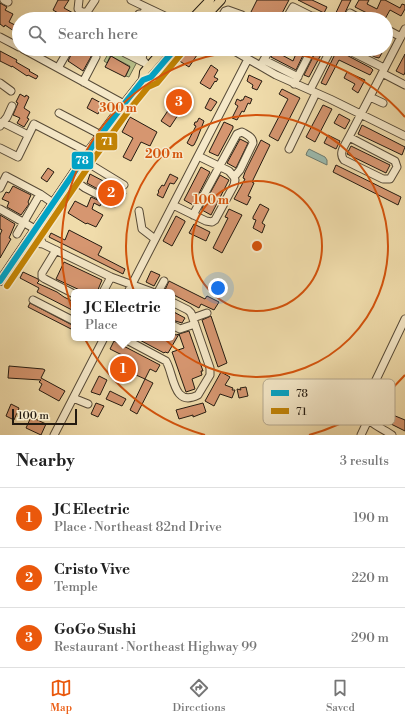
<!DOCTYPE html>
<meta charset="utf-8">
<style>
:root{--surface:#fff;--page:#f6f6f6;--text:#222;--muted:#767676;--line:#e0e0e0;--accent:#ea580c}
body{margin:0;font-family:"Libre Bodoni",serif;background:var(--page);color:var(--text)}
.scale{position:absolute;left:12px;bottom:10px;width:65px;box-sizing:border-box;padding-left:4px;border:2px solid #241b11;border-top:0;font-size:11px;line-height:14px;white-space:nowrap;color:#241b11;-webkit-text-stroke:3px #f5e8c8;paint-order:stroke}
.you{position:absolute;left:218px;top:288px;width:14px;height:14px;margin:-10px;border:3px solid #fff;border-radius:50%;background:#1a73e8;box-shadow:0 0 0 6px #1a73e833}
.badge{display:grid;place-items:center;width:26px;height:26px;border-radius:50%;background:var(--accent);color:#fff;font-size:13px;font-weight:700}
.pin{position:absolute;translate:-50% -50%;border:2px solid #fff;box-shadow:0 1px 4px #0006}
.popup{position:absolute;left:71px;top:289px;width:104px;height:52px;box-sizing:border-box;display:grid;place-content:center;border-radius:6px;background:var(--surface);filter:drop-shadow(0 1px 3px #0005);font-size:13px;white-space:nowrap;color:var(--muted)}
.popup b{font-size:15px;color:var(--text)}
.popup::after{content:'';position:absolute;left:50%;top:100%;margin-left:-8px;border:8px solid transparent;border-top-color:var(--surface)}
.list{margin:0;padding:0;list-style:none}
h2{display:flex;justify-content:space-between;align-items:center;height:52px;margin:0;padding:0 16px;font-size:17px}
h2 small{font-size:13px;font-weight:400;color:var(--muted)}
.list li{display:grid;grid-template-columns:26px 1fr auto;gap:12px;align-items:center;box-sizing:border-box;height:60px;padding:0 16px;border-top:1px solid var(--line)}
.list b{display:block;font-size:15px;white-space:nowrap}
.list p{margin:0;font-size:13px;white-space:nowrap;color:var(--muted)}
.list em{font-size:13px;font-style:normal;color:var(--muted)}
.icon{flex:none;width:22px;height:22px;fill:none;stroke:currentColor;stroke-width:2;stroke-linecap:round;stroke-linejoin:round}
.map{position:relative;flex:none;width:405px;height:435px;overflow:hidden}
.search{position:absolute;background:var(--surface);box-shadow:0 4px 16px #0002;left:12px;right:12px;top:12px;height:44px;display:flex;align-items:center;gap:10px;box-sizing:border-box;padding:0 14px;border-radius:22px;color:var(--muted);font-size:15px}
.sheet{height:232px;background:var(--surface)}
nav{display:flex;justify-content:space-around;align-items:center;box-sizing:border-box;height:56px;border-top:1px solid var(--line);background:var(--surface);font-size:11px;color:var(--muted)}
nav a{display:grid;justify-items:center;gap:2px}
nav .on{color:var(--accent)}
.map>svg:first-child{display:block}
.green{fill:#b9c089;stroke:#6e6e4d}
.water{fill:#9bbaae;stroke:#6b7a6f}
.building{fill:#d69670;stroke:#241b11}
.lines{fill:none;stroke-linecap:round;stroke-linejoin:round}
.minor-casing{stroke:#574b38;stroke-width:9}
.major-casing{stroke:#241b11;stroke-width:10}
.minor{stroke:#f5e8c8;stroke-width:7}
.major{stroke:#f0dcab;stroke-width:8}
.bus-1-casing{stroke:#f5e8c8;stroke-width:9}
.bus-2-casing{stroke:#f5e8c8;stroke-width:9}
.bus-1{stroke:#02a2c5;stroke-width:6}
.bus-2{stroke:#c28304;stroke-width:6}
.ring{fill:none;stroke:#d4530c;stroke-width:2}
.key{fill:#f5e8c8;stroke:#b6aa91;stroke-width:1}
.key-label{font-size:11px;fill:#241b11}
.centre{fill:#d4530c;stroke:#f5e8c8;stroke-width:2}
.ring-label{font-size:12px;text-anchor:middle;font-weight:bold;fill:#d4530c;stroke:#f5e8c8;stroke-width:3;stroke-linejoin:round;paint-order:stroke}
.line-badge{stroke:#f5e8c8;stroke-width:1.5}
.badge-label{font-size:11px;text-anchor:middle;font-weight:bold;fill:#fff}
</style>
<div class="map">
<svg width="405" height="435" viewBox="0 0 405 435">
<rect width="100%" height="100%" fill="#f0dcab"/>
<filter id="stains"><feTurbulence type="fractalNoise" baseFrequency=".005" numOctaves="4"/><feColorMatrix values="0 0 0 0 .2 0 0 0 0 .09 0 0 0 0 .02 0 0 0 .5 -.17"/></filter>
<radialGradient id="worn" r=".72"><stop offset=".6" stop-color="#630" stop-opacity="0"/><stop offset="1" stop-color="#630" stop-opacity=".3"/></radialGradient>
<!-- green -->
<path class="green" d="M111 49 137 62 129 77 126 76 130 66 110 56 107 63 104 61Z"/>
<!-- water -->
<path class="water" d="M309 149 325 157 327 160V165L306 155 307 152Z"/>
<!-- building -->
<path class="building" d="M58 0H69L64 8 84 19H64L65 17 53 10Z
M257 0H289L279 19H260L250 14Z
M298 0H312L327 7 324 13Z
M342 0H351L342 19H333Z
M359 0H369L367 4 377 9 381 0H385L400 8 402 4 405 5V9L401 16 390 10 385 19H379L355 7Z
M0 3 7 7 5 10 13 14 9 22 19 27V33L17 32V33L5 25 4 27 0 24Z
M74 49H107L103 55 95 51 93 53 83 71 68 61Z
M186 49H201L189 67 178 60Z
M278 49H285L282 55 293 61 298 49H306L296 70 271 57 274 52 276 53Z
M317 49H324L309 77 304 75Z
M359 49H373L382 53 379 58 375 57Z
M337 50 371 68 373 70 370 75 339 60 326 85 321 83Z
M0 51 17 60 16 62 30 70 29 71 38 76 36 79 28 75 27 76 12 66V67L0 61Z
M405 54V72L404 75 396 71Z
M111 56 130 67 125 77 105 67Z
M211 65 218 70 214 77 218 79 216 82 215 81 210 89 200 83Z
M347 72 365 80 358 93 352 89 355 84 344 78Z
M249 75 262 81 257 90 252 88 253 85 247 81Z
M282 89 300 98 278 141 269 136 288 99 279 94Z
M20 94 25 97 26 95 29 97 24 108 30 112 27 118 29 119 24 127 17 123 20 118 13 115 18 103 16 102Z
M245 96 252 99 250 104 248 103 244 112 242 111 237 120 232 118 238 106 235 104 237 99 241 101V100H243Z
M177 97 186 103 170 127 161 121Z
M92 98 103 104 98 114 87 108Z
M210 98 217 102 211 111 205 108Z
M323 105 332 109 315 142 306 137Z
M339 114 350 120 345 129 334 123Z
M130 117 157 132 150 146 141 142 131 161 123 157 133 138 122 132Z
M199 118 204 121 197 139 194 145 192 146 187 143 196 126 194 125 195 122H197Z
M224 122 233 126V128L218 156 209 152Z
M362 125 405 147 402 155 358 134Z
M328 135 340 141 336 149 324 143Z
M240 139 248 143 236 168 227 163Z
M261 140 270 145 252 182 254 183 248 196 251 197 247 205 234 199 245 179 243 178 245 172Z
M351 146 390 165 386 173 347 154Z
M336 165 401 197 398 205 333 172Z
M201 167 210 172 193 205 184 200Z
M48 168 54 172 47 182 41 178Z
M90 174 126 193 121 202 87 183Z
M170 174 178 178 174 184 170 183 163 198 157 195 159 192 158 191 162 185 164 186Z
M220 175 229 180 211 215 202 210V208Z
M13 186 31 195 28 202 29 204 21 215 7 207 9 202 2 199 6 192 9 193Z
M91 197 102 202 100 206 94 203 92 209 103 215 96 227 87 223 86 224 68 213 75 201 87 207Z
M260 204 269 209 262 223 265 225 262 233 253 228 256 220 253 219V217Z
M229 209 242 215 222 253 213 248 228 218 225 217Z
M0 215 15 224 9 238 11 239 0 258V235L2 230 0 229Z
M176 216 185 221V222L172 246 163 241Z
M194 224 210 232 206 241 189 233Z
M69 230 102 247 98 255 125 269 123 274 49 237 51 233 65 240Z
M64 262 102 280 97 292H84L56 279Z
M151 271 160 275 154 286 146 282Z
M23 272 38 279 39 281 37 283 57 292 64 297 72 301 73 299H74V311L37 292 39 288 20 278Z
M169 281 205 299 207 296 219 302 214 310 201 304 199 308 172 294V292L165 290Z
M30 303 74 326 73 330 28 307Z
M172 311 185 318 182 323 172 320Z
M211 316 227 363 218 367 202 320Z
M189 331 203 371H201L202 375 192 379 195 389 186 392 172 352 184 348 179 334Z
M172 333 176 335 179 334 168 353 165 352 164 353 136 338H172Z
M114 341 160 365 156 372 150 369 145 379 127 371 125 377 116 373 124 356 110 349Z
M9 366 43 369 45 370 41 378 65 391 59 401 39 390 42 384 39 382 41 380 8 378Z
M221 372 230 377 225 385 233 388 232 390H235L232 398 220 394 214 406 205 401Z
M99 376 107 380 100 395 91 392Z
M145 379 153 383 137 414 130 410Z
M246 387 248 396 239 398 237 389 241 390 240 388Z
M110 391 126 399 122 406 106 399Z
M96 403 104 406 98 417 91 414Z
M203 403 206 412 193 417V415L179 419 176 410Z
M384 403 389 406 388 413 405 420V431L377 417 378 414 370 409 373 404 382 408Z
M11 404 19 408 14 420 6 416Z
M31 417 46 424 41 435 26 428Z"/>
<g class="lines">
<defs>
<path id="minor" d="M4 0 8 2
M79 0 78 9 82 12H87L95 0
M131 0 171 19
M350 13 361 19
M221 18 225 11 228 10 242 15
M137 19 139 14H143L146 8
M286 19 293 7 311 16 321 17 326 19
M386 29 401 37
M0 37 19 47
M23 49 124 104
M123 49 125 53 143 62
M144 49 142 59 146 64
M231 49 276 75 330 99 405 136
M346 49 384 68
M264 60 298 77
M262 63 270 49
M58 68 69 49
M382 73 405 85
M83 82 96 57
M0 83 11 91
M294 84 312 49
M310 90 331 49
M370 97 383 103
M59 113 101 135
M2 122 28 135
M0 126 7 117 12 106
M349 137 395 161 397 167 390 179H383L344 160C338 153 345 145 349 137L405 29
M0 148 18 157 34 124 88 152
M289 149 316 93
M198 156 229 171 234 177
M83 160 124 185
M71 178 85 188 114 203
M0 188 6 176 40 194 53 203
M173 205 206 221 212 222 215 220 234 185 235 180 234 177 240 170 253 143C253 137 247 135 242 132L237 134 193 215
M0 209 35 229 43 244
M139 211 142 229 155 239
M17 234 40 194
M26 242 43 244 111 277 152 292
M56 250 42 273V277L45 279 74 294
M103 292 111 277
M128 292 248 59
M158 292 164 281
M33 300 74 321
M193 318 207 313
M172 325 180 329 195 324
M123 338 166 361C174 374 173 408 198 395L210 375V368L191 313 188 310 172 302
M73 398 88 404
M54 435 104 338
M361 435 368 420
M392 435C382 428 362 421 363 407L405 319"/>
<path id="major" d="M192 19 210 0
M203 19 221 0
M143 80 144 72 164 49
M0 281 88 152 124 104 143 80 151 77 175 49"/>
</defs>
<!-- minor casing -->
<use href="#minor" class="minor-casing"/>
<!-- major casing -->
<use href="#major" class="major-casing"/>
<!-- minor -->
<use href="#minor" class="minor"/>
<!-- major -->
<use href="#major" class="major"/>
<defs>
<path id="bus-1" d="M0 281 88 152 124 104 143 80 151 77 175 49"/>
<path id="bus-2" d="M7 286 95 157 130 109 148 87 157 83 181 54"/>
</defs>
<!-- bus-1 casing -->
<use href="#bus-1" class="bus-1-casing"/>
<!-- bus-2 casing -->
<use href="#bus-2" class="bus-2-casing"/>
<!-- bus-1 -->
<use href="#bus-1" class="bus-1"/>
<!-- bus-2 -->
<use href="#bus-2" class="bus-2"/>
</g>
<!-- distance rings -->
<g class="ring">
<circle cx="257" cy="246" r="65"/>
<circle cx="257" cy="246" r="131"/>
<path d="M405 375A196 196 0 0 1 309 435M205 435A196 196 0 1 1 405 117"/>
</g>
<!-- legend -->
<rect x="263" y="379" width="132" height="46" rx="6" class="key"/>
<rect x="271" y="390" width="18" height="6" fill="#02a2c5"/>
<rect x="271" y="408" width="18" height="6" fill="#c28304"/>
<g class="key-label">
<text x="296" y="397">78</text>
<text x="296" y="415">71</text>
</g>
<circle cx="257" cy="246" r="6" class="centre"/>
<g class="ring-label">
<text x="118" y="112">300 m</text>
<text x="164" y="158">200 m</text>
<text x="211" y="204">100 m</text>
</g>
<g class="line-badge">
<rect x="95" y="132" width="23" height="19" rx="4" fill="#c28304"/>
<rect x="71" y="151" width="23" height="19" rx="4" fill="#02a2c5"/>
</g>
<g class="badge-label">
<text x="107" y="145">71</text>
<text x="82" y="164">78</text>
</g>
<rect width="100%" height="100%" filter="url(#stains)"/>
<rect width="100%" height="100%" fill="url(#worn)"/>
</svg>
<div class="scale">100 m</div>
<div class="you"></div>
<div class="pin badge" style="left:123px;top:369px">1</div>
<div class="popup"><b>JC Electric</b>Place</div>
<div class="pin badge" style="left:111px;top:193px">2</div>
<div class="pin badge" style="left:179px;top:102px">3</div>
<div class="search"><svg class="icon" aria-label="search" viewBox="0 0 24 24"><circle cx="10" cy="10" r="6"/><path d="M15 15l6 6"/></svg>Search here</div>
</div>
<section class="sheet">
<h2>Nearby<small>3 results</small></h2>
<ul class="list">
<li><span class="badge">1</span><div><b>JC Electric</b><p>Place · Northeast 82nd Drive</p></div><em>190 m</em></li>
<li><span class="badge">2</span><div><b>Cristo Vive</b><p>Temple</p></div><em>220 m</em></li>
<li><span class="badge">3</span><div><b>GoGo Sushi</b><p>Restaurant · Northeast Highway 99</p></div><em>290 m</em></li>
</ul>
</section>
<nav>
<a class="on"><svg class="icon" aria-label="map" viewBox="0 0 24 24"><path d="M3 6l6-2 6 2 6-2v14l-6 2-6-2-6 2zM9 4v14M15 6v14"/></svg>Map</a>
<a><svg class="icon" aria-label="directions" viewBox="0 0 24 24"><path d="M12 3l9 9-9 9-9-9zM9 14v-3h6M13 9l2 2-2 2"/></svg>Directions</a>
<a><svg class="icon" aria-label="saved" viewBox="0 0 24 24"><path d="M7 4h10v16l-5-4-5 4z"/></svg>Saved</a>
</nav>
